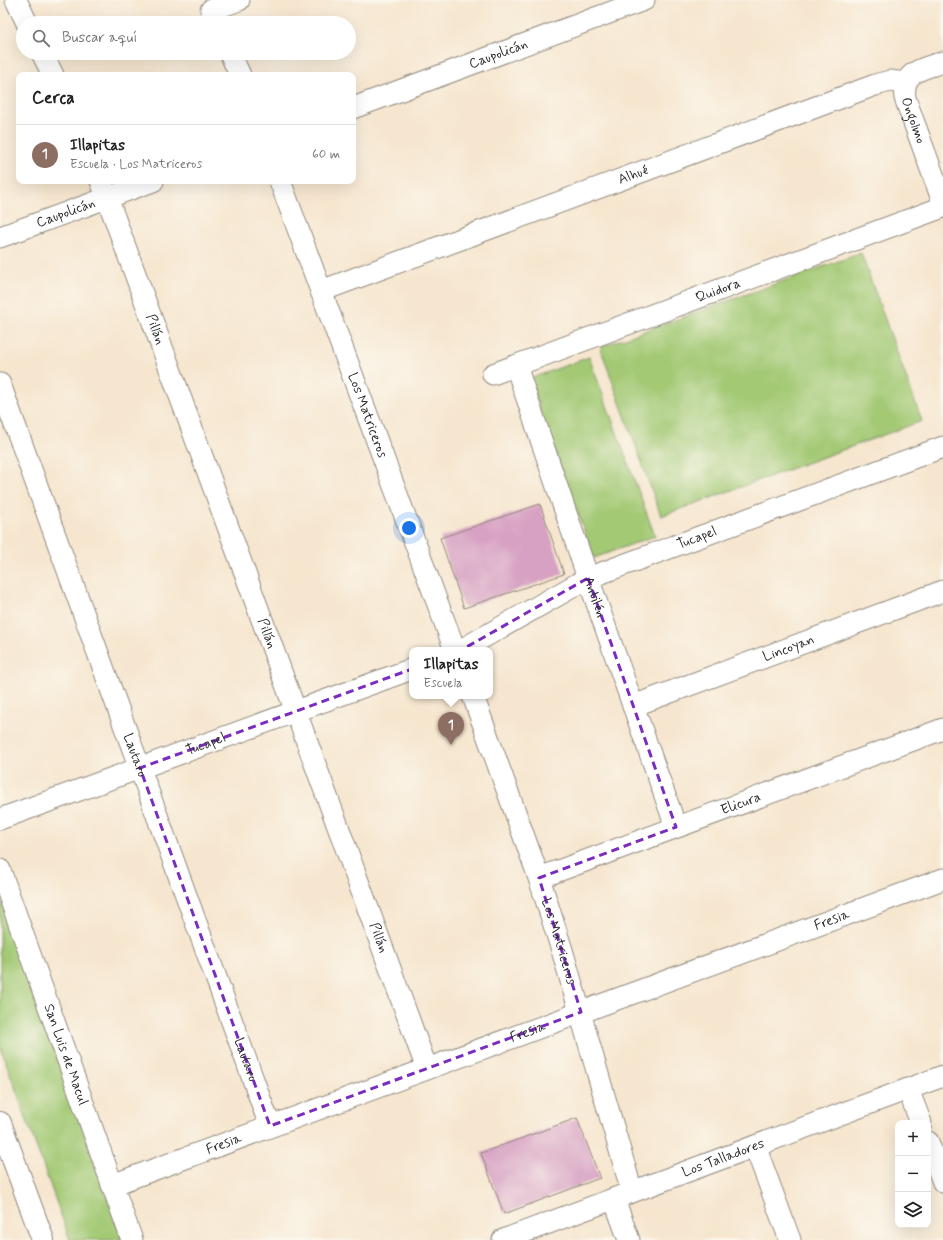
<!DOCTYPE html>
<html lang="es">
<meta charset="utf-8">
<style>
:root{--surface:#fff;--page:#f6f6f6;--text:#222;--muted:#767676;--line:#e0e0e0;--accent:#b45309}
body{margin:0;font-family:Mynerve,sans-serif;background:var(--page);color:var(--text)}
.controls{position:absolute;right:12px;bottom:12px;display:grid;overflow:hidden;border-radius:8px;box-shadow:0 4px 16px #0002}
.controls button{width:36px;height:36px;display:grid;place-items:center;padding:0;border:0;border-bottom:1px solid var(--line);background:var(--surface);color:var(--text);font:20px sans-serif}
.you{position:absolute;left:409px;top:528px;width:14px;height:14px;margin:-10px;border:3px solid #fff;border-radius:50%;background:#1a73e8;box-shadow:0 0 0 6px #1a73e833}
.badge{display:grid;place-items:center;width:26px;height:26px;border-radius:50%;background:var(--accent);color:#fff;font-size:13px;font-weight:700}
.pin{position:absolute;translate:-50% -33px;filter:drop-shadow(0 1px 2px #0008)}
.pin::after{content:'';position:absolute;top:21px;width:14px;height:12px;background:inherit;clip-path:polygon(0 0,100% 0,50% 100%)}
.popup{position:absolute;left:409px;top:647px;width:84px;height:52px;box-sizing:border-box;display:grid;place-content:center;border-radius:8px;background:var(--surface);filter:drop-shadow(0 1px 3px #0005);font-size:13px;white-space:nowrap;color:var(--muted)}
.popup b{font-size:15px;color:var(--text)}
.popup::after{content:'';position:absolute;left:50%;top:100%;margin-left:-8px;border:8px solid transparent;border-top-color:var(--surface)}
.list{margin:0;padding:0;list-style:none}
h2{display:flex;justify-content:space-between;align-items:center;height:52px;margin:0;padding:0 16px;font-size:17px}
h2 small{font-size:13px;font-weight:400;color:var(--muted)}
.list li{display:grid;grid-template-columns:26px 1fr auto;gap:12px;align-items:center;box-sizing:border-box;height:60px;padding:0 16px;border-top:1px solid var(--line)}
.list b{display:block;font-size:15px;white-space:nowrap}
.list p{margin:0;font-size:13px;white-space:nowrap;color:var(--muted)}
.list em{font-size:13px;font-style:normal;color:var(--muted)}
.icon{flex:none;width:22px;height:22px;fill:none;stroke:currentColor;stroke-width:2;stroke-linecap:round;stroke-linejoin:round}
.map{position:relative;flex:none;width:943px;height:1240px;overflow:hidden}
.search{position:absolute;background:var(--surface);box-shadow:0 4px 16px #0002;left:16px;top:16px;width:340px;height:44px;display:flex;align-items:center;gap:10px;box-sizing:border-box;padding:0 14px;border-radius:22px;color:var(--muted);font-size:15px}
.panel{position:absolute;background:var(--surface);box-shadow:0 4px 16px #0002;left:16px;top:72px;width:340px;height:112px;border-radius:8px}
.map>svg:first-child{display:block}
.green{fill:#a3c974;stroke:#677a50}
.building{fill:#d7a1c3}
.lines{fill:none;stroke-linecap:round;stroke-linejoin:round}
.street-casing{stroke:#90887d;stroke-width:23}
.secondary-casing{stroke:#90887d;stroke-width:24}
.street{stroke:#fff;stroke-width:21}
.secondary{stroke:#fff;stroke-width:22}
.marked{fill:none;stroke:#7b2cbf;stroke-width:3;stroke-dasharray:8 5;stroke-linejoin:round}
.labels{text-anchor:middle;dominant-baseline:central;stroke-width:4;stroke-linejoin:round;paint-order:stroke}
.street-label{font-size:14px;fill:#2b2b2b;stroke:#fbf7ec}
</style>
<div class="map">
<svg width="943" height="1240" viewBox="0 0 943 1240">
<rect width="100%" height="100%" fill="#fbf7ec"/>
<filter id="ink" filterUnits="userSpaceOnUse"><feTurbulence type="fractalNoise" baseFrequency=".025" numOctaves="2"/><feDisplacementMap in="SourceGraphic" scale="8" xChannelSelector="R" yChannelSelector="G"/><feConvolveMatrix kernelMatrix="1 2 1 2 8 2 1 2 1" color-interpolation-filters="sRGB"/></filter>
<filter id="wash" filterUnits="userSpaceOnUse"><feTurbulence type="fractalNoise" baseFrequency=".012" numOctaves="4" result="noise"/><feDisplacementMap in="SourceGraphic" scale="16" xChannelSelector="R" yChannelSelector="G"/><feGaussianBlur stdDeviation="0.9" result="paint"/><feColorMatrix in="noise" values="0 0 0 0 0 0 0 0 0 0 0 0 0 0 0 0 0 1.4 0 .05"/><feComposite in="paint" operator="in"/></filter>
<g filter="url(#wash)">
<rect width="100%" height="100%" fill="#f6e6cf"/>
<!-- green -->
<path class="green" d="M861 253 922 421 661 516 600 347Z
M589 357 655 536 594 558 529 379Z
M0 898 122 1240H70L0 1046Z"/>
<g id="blocks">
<!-- building -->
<path class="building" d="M540 504 564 574 464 608 440 538Z
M577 1118 600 1178 504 1214 481 1153Z"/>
</g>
</g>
<g filter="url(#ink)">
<use href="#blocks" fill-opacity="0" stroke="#90887d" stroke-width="1"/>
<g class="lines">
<defs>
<g id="street">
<path d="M16 0 27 23"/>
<path d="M211 10 239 0"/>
<path d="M42 53 53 75"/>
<path d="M230 53 240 75"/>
<path id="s1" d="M943 62C923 69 901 71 905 98L943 202"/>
<path id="s2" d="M353 108 644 0"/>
<path id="s3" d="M101 181 427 1069"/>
<path id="s4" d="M280 181 455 650"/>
<path id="s5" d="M0 237 153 181"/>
<path id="s6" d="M321 291 875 85 890 81 905 83"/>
<path id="s7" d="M516 366 588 578 676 827"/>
<path id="s8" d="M493 374 943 207"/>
<path id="s9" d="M0 384 270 1126"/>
<path id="s10" d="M461 650 588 578 943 447"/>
<path id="s11" d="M473 696 539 878 562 950 632 1192"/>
<path id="s12" d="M633 706 943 591"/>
<path id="s13" d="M0 819 412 669"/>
<path id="s14" d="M0 870 132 1240"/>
<path id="s15" d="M539 878 943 729"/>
<path d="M908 1089 921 1123"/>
<path d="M928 1142 943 1182"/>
<path d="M755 1146 790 1240"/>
<path id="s16" d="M112 1185 943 879"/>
<path d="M614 1199 629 1240"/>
<path id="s17" d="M503 1240 943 1076"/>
</g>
<path id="secondary" d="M0 1123 43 1240"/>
</defs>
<!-- street casing -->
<use href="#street" class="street-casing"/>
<!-- secondary casing -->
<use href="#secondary" class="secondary-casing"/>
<!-- street -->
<use href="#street" class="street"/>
<!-- secondary -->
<use href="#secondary" class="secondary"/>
</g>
</g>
<!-- marked area -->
<path class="marked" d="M588 578 676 827 539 878 581 1012 270 1126 140 768 456 653Z"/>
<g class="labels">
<!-- street labels -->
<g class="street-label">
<text stroke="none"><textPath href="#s2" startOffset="155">Caupolicán</textPath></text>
<text stroke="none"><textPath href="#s1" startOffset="83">Ongolmo</textPath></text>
<text stroke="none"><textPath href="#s6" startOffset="333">Alhué</textPath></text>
<text stroke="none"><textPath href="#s5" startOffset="70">Caupolicán</textPath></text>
<text stroke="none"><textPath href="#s8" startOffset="240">Quidora</textPath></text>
<text stroke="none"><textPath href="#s3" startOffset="158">Pillán</textPath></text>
<text stroke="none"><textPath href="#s4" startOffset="250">Los Matriceros</textPath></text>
<text stroke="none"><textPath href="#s10" startOffset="262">Tucapel</textPath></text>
<text stroke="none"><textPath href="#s7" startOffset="244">Antilén</textPath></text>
<text stroke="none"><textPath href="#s3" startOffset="482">Pillán</textPath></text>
<text stroke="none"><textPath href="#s12" startOffset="166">Lincoyan</textPath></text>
<text stroke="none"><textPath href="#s13" startOffset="219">Tucapel</textPath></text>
<text stroke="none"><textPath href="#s9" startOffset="395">Lautaro</textPath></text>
<text stroke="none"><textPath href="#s15" startOffset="215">Elicura</textPath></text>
<text stroke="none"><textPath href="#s16" startOffset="767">Fresia</textPath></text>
<text stroke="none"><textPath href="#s3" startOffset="806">Pillán</textPath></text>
<text stroke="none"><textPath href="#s11" startOffset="260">Los Matriceros</textPath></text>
<text stroke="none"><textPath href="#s16" startOffset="443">Fresia</textPath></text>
<text stroke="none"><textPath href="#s14" startOffset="196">San Luis de Macul</textPath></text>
<text stroke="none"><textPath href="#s9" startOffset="719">Lautaro</textPath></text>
<text stroke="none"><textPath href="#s16" startOffset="119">Fresia</textPath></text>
<text stroke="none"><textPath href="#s17" startOffset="235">Los Talladores</textPath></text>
</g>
</g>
</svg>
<div class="controls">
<button>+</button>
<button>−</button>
<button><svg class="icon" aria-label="layers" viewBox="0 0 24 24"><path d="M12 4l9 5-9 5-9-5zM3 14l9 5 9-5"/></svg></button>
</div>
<div class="you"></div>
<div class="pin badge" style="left:451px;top:745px;background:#8d6e63">1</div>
<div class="popup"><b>Illapitas</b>Escuela</div>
<div class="search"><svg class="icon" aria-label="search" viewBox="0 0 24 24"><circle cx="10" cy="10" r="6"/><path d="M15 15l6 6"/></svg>Buscar aquí</div>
<section class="panel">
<h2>Cerca<small></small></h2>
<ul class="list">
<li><span class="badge" style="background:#8d6e63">1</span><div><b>Illapitas</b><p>Escuela · Los Matriceros</p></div><em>60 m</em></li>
</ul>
</section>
</div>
